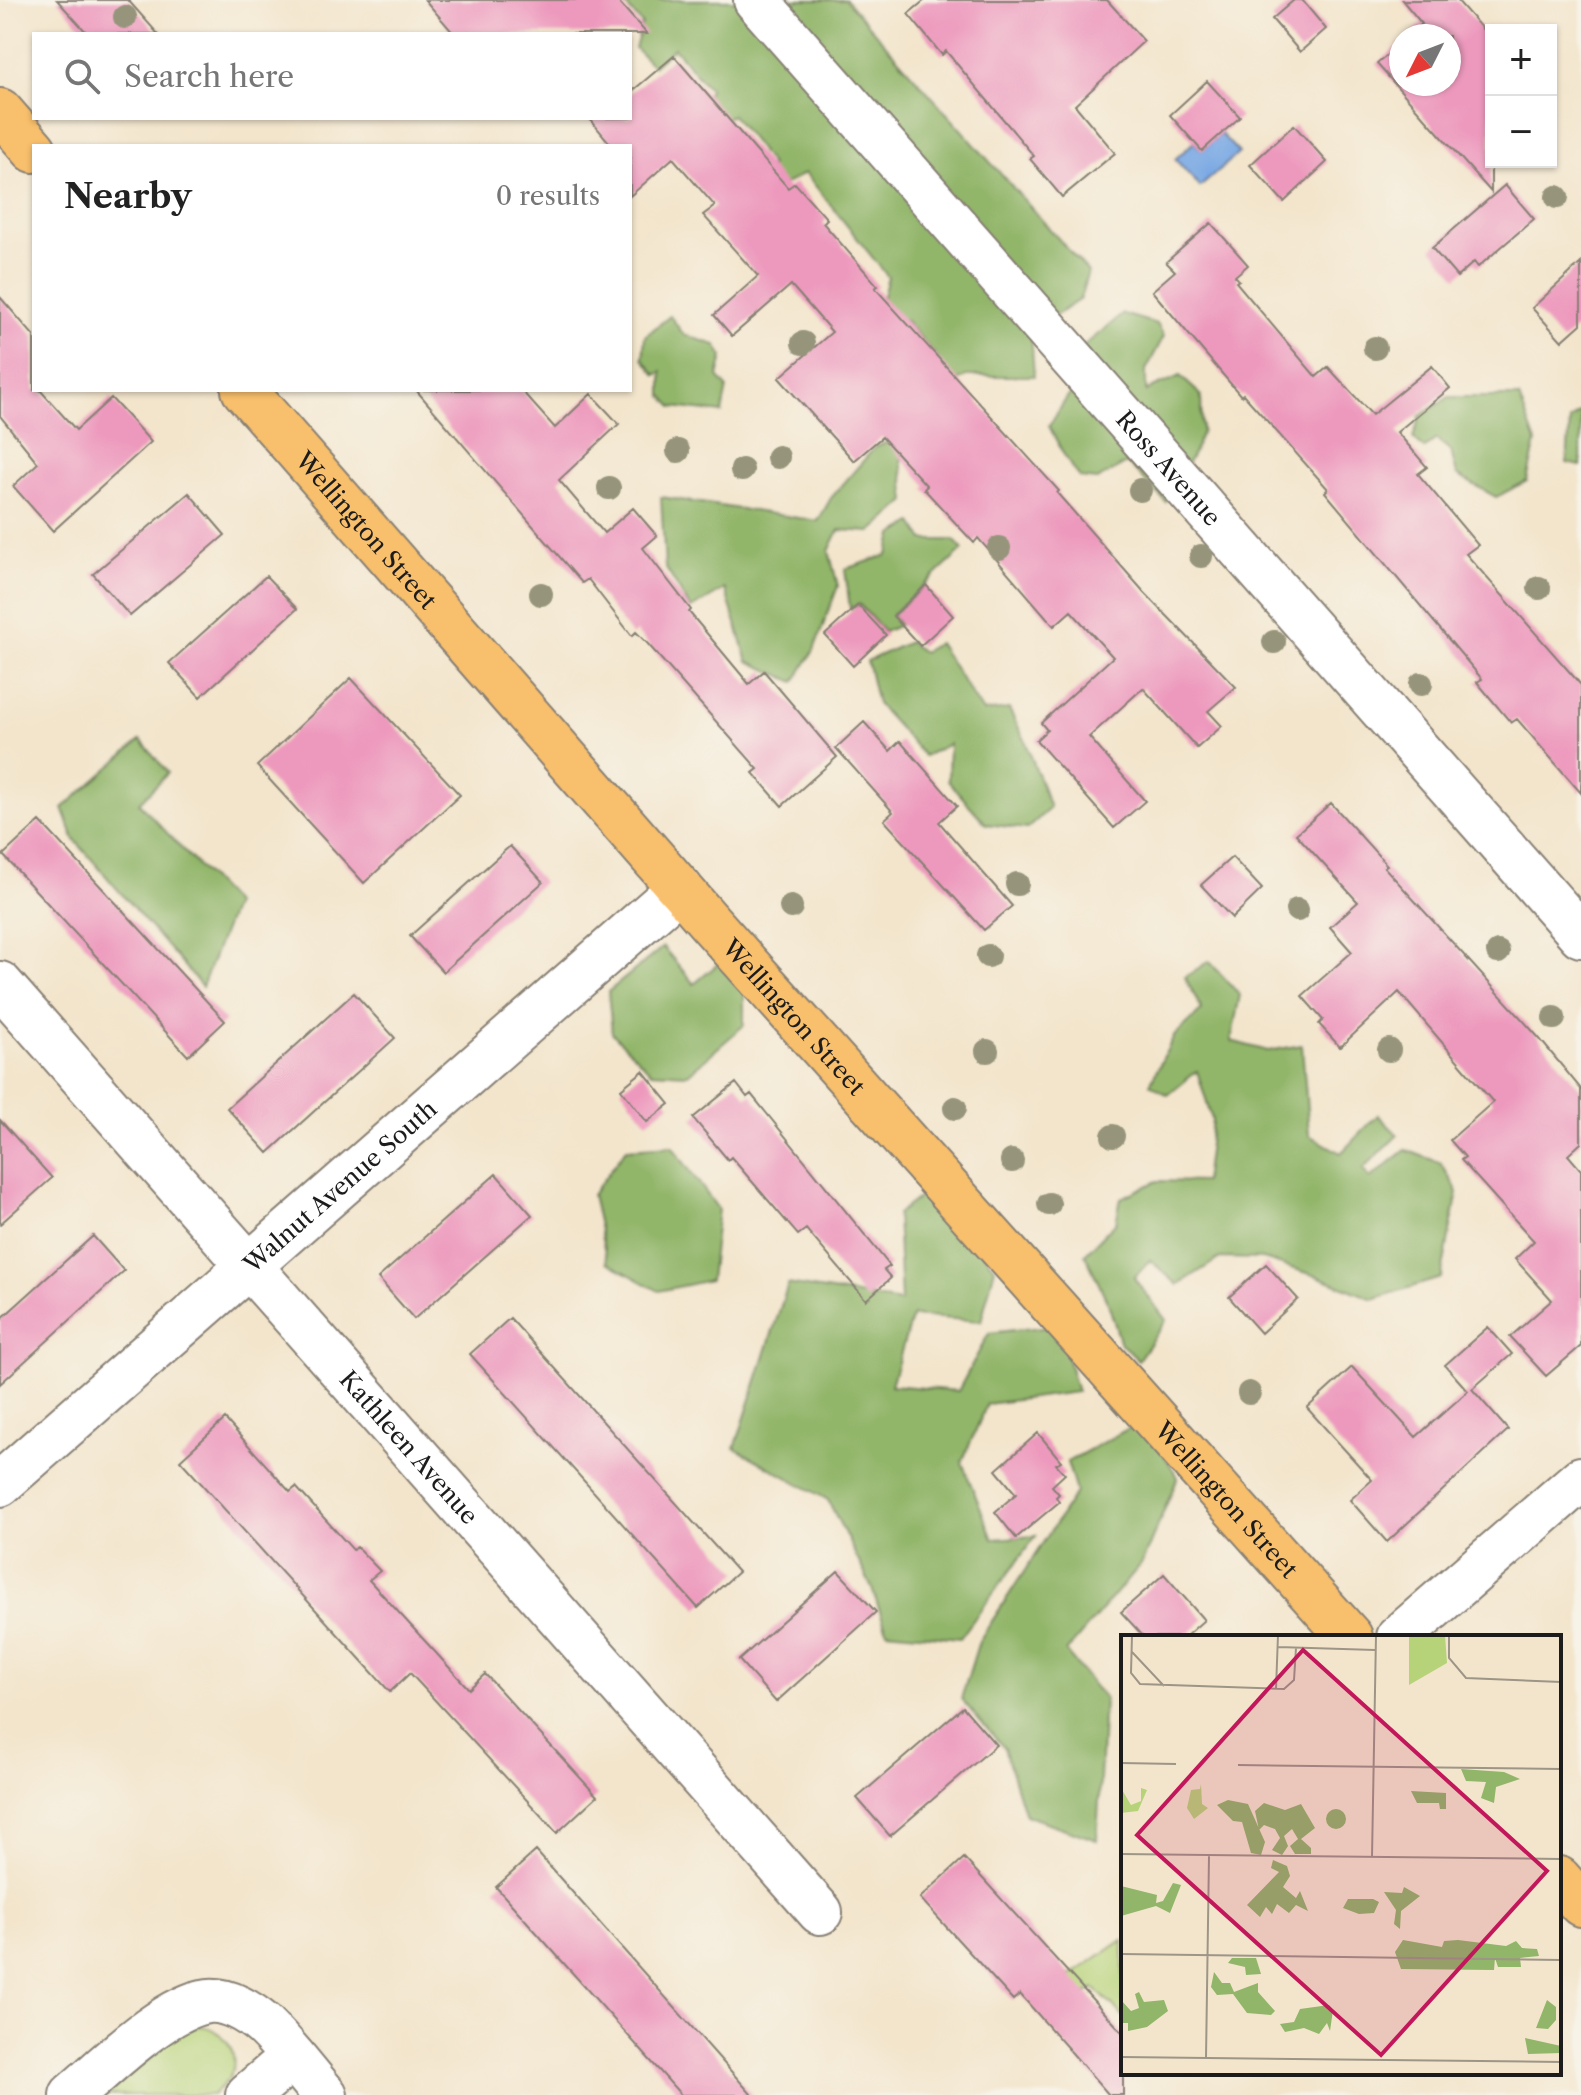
<!DOCTYPE html>
<meta charset="utf-8">
<style>
:root{--surface:#fff;--page:#f2f2f2;--text:#222;--muted:#767676;--line:#e0e0e0}
body{margin:0;font-family:"Libre Caslon Text",serif;background:var(--page);color:var(--text)}
.controls{position:absolute;right:24px;top:24px;display:grid;overflow:hidden;border-radius:0px;box-shadow:0 2px 6px #0004}
.controls button{width:72px;height:72px;display:grid;place-items:center;padding:0;border:0;border-bottom:2px solid var(--line);background:var(--surface);color:var(--text);font:40px sans-serif}
.compass{position:absolute;left:1389px;top:24px;width:72px;height:72px;border-radius:50%;background:var(--surface);box-shadow:0 2px 6px #0004;rotate:228deg}
.list{margin:0;padding:0;list-style:none}
h2{display:flex;justify-content:space-between;align-items:center;height:104px;margin:0;padding:0 32px;font-size:34px}
h2 small{font-size:26px;font-weight:400;color:var(--muted)}
.icon{flex:none;width:44px;height:44px;fill:none;stroke:currentColor;stroke-width:2;stroke-linecap:round;stroke-linejoin:round}
.map{position:relative;flex:none;width:1581px;height:2095px;overflow:hidden}
.search{position:absolute;background:var(--surface);box-shadow:0 2px 6px #0004;left:32px;top:32px;width:600px;height:88px;display:flex;align-items:center;gap:20px;box-sizing:border-box;padding:0 28px;border-radius:0px;color:var(--muted);font-size:30px}
.panel{position:absolute;background:var(--surface);box-shadow:0 2px 6px #0004;left:32px;top:144px;width:600px;height:248px;border-radius:0px}
.map>svg:first-child{display:block}
.green{fill:#b7d379;stroke:#6a784a;stroke-width:2}
.forest{fill:#91b569;stroke:#566842;stroke-width:2}
.water{fill:#7aa9e4;stroke:#4b6280;stroke-width:2}
.building{fill:#ed99bd}
.lines{fill:none;stroke-linecap:round;stroke-linejoin:round}
.minor-casing{stroke:#888074;stroke-width:48}
.major-casing{stroke:#888074;stroke-width:48}
.minor{stroke:#fff;stroke-width:44}
.major{stroke:#f8bf6c;stroke-width:44}
.tree{fill:#96957b}
.labels{text-anchor:middle;dominant-baseline:central;stroke-width:7;stroke-linejoin:round;paint-order:stroke}
.street-label{font-size:24px;fill:#1c1c1c;stroke:#f7f3e8}
.inset-road{fill:none;stroke:#9d9586;stroke-width:2}
.view{fill:#c2185b;fill-opacity:0.15;stroke:#c2185b;stroke-width:4}
.inset-edge{fill:none;stroke:#1c1c1c;stroke-width:4}
</style>
<div class="map">
<svg width="1581" height="2095" viewBox="0 0 1581 2095">
<rect width="100%" height="100%" fill="#f7f3e8"/>
<filter id="ink" filterUnits="userSpaceOnUse"><feTurbulence type="fractalNoise" baseFrequency=".0125" numOctaves="2"/><feDisplacementMap in="SourceGraphic" scale="16" xChannelSelector="R" yChannelSelector="G"/><feConvolveMatrix kernelMatrix="1 2 1 2 8 2 1 2 1" color-interpolation-filters="sRGB"/></filter>
<filter id="wash" filterUnits="userSpaceOnUse"><feTurbulence type="fractalNoise" baseFrequency=".006" numOctaves="4" result="noise"/><feDisplacementMap in="SourceGraphic" scale="32" xChannelSelector="R" yChannelSelector="G"/><feGaussianBlur stdDeviation="1.8" result="paint"/><feColorMatrix in="noise" values="0 0 0 0 0 0 0 0 0 0 0 0 0 0 0 0 0 1.4 0 .05"/><feComposite in="paint" operator="in"/></filter>
<g filter="url(#wash)">
<rect width="100%" height="100%" fill="#f3e5cc"/>
<!-- green -->
<path class="green" d="M1123 1940V2016L1094 1988 1065 2008 1063 1981Z
M198 2026C222 2026 242 2053 230 2076 226 2084 218 2089 212 2095H106L174 2036Z"/>
<!-- forest -->
<path class="forest" d="M621 0H846L1088 272 1080 299 1031 332 1034 376H966L947 388 938 358 905 320 891 328 881 303 888 277 805 173 775 190 764 176 771 165 732 115 707 127 700 113 709 89 674 48 653 66 635 48 642 24Z
M1123 314 1157 324 1164 336 1146 370V391L1180 376 1201 395 1202 431 1195 450 1166 502 1127 463 1097 480 1080 478 1064 455 1049 426 1068 396 1096 379 1080 349Z
M670 316 684 335 716 345 723 357 718 377 727 387 722 413 673 407 662 395V372L656 375 643 359 645 336Z
M1449 397H1519L1536 442 1527 481 1496 497 1457 475 1451 451 1436 439 1424 449 1413 438 1420 416Z
M1581 411V466L1567 463 1570 420Z
M894 440 906 451 901 460 906 501 871 532 839 530 829 551 838 586 814 650 795 682 748 661 725 589 691 609 665 567 661 497 818 521 831 498 875 447Z
M913 523 924 540H954L963 550 892 615 899 625 884 632 859 604 850 609 845 569 888 555 893 535Z
M909 642 923 652 938 643 983 712 1009 709 1025 740 1050 808 1027 829 986 824 948 781 949 744 924 756 877 704 867 661Z
M141 740 168 773 139 803 234 904 202 987 74 839 63 808Z
M663 947 694 984 719 963 744 981V1025L688 1074 651 1072 612 1033 608 992Z
M1209 961 1240 995 1231 1041 1268 1051 1302 1045 1309 1135 1341 1153 1378 1115 1398 1135 1363 1169 1370 1178 1406 1150 1441 1163 1458 1192 1441 1278 1373 1299 1317 1276 1263 1259 1220 1258 1178 1285 1150 1260 1134 1278 1166 1320 1138 1360 1121 1344 1108 1303 1085 1254 1116 1222 1121 1198 1157 1181 1204 1182 1212 1120 1197 1071 1168 1095 1150 1084 1174 1036 1202 1010 1185 977Z
M672 1146 718 1209 710 1280 659 1291 607 1262 592 1195 626 1149Z
M930 1189 995 1268 981 1321 912 1316 891 1385 958 1391 989 1333 1058 1325 1077 1392 987 1404 962 1462 993 1539 1036 1536 960 1638 887 1631 871 1586 828 1500 735 1448 788 1284 901 1302 897 1214Z
M1142 1421 1178 1477 1142 1563 1066 1652 1104 1698 1097 1840 1025 1815 1004 1748 961 1699 979 1641 1076 1492 1067 1462Z"/>
<!-- water -->
<path class="water" d="M1221 134 1239 153 1200 187 1175 159 1194 142 1202 150Z"/>
<g id="blocks">
<!-- building -->
<path class="building" d="M57 0H128L158 34H88Z
M425 0H617L647 34H454Z
M925 0H1107L1144 41 1075 105 1115 153 1062 197 1030 159 1034 156 946 51 942 55 908 14Z
M1294 0H1302L1326 29 1300 52 1272 19Z
M1402 0H1457L1491 39V192L1377 64 1401 43V84H1449V36H1408L1422 24Z
M674 56 788 188 795 183 827 219 823 223 878 286 875 288 1059 491 1057 493 1144 592 1236 687 1208 711 1222 726 1197 748 1143 688 1089 737 1145 801 1114 828 1036 740 1047 730 1041 723 1113 657 1071 611 1054 626 978 538 974 543 924 489 927 486 882 437 854 461 779 378 832 332 791 285 732 336 714 315 758 276 703 215 715 206 673 158 630 196V146H612L589 118H630V93Z
M1207 81 1240 117 1202 151 1170 115Z
M1294 125 1327 162 1284 202 1250 165Z
M1505 185 1534 219 1478 267 1474 262 1457 277 1432 248Z
M1211 223 1248 265 1235 276 1239 280 1236 282 1316 377 1328 367 1372 415 1432 366 1450 388 1397 432 1427 467 1418 474 1478 545 1466 554 1581 685V793L1517 719 1511 723 1477 682 1482 679 1325 492 1328 489 1243 394 1241 396 1152 291 1175 271 1166 262Z
M1581 263V324L1562 341 1532 308Z
M0 297 34 336V390H40L76 430 111 398 151 442 53 531 13 486 38 463 0 416Z
M416 390H521L555 428 591 394 619 424 559 480 604 533 633 508 657 536 643 548 691 610 689 612 749 684 764 671 837 757 782 806 753 773 758 769 647 643 636 632 632 636 588 579 582 583Z
M189 493 225 535 130 616 93 574Z
M266 576 297 609 200 697 169 663Z
M926 585 953 616 920 646 893 616Z
M858 605 886 635 853 666 825 635Z
M351 678 460 795 364 883 257 766Z
M864 722 890 751 900 741 957 806 939 822 1012 906 984 930 884 820 893 812 836 748Z
M1331 803 1387 865 1384 867 1539 1038 1581 1089V1143L1568 1155 1581 1170V1346L1546 1376 1510 1337 1552 1300 1515 1259 1534 1241 1461 1160 1465 1157 1450 1140 1493 1102 1399 992 1340 1047 1319 1024 1323 1020 1302 996 1352 952 1330 927 1358 902 1296 834Z
M40 821 225 1021 188 1056 3 855Z
M510 846 543 882 443 972 410 936Z
M1232 857 1262 889 1232 918 1201 885Z
M354 993 395 1038 268 1153 227 1108Z
M643 1071 670 1104 647 1122 621 1089Z
M736 1083 747 1097 751 1094 890 1266 884 1270 891 1278 866 1300 806 1229 798 1235 731 1157 728 1160 693 1118Z
M0 1120 52 1178 0 1224Z
M496 1174 532 1215 414 1319 378 1278Z
M93 1236 124 1271 0 1384V1320Z
M1266 1264 1298 1299 1261 1333 1229 1297Z
M510 1318 738 1572 698 1608 470 1354Z
M1488 1327 1512 1354 1472 1389 1508 1430 1387 1542 1350 1500 1372 1480 1307 1408 1352 1367 1416 1437 1468 1391 1445 1365Z
M225 1419 290 1492 296 1487 353 1550 357 1547 380 1571 369 1580 469 1689 485 1674 597 1796 557 1833 410 1673 390 1692 180 1460Z
M1038 1433 1061 1461 1056 1464 1065 1474 1052 1486 1059 1494 1056 1497 1059 1502 1016 1538 995 1512 1016 1494 996 1470Z
M838 1571 876 1612 776 1702 739 1660Z
M1164 1574 1204 1620 1185 1637H1144L1121 1612Z
M963 1707 996 1745 890 1836 857 1798Z
M536 1851 752 2095H681L496 1887Z
M964 1858 1123 2033V2095H1109L1020 1994 1013 2000 920 1898Z"/>
</g>
</g>
<g filter="url(#ink)">
<use href="#blocks" fill-opacity="0" stroke="#888074" stroke-width="2"/>
<g class="lines">
<defs>
<g id="minor">
<path id="s1" d="M756 0 1581 935"/>
<path id="s2" d="M0 984 820 1912"/>
<path id="s3" d="M0 1484 680 888"/>
<path d="M1399 1637 1581 1479"/>
<path d="M72 2095C104 2068 166 2006 208 2001 228 1999 250 2013 264 2025 286 2046 305 2072 325 2095"/>
<path d="M248 2095 293 2057"/>
</g>
<g id="major">
<path d="M0 111 34 150"/>
<path id="s4" d="M244 390 711 924 1350 1637"/>
<path d="M1559 1879 1581 1904"/>
</g>
</defs>
<!-- minor casing -->
<use href="#minor" class="minor-casing"/>
<!-- major casing -->
<use href="#major" class="major-casing"/>
<!-- minor -->
<use href="#minor" class="minor"/>
<!-- major -->
<use href="#major" class="major"/>
</g>
<!-- trees -->
<g class="tree">
<circle cx="125" cy="17" r="12"/>
<circle cx="1557" cy="197" r="12"/>
<circle cx="803" cy="343" r="12"/>
<circle cx="1375" cy="348" r="12"/>
<circle cx="678" cy="451" r="12"/>
<circle cx="778" cy="457" r="12"/>
<circle cx="742" cy="470" r="12"/>
<circle cx="609" cy="488" r="12"/>
<circle cx="1140" cy="490" r="12"/>
<circle cx="999" cy="548" r="12"/>
<circle cx="1201" cy="556" r="12"/>
<circle cx="1539" cy="588" r="12"/>
<circle cx="541" cy="594" r="12"/>
<circle cx="1274" cy="642" r="12"/>
<circle cx="1421" cy="684" r="12"/>
<circle cx="1017" cy="884" r="12"/>
<circle cx="791" cy="907" r="12"/>
<circle cx="1297" cy="910" r="12"/>
<circle cx="1498" cy="952" r="12"/>
<circle cx="988" cy="956" r="12"/>
<circle cx="1554" cy="1018" r="12"/>
<circle cx="1389" cy="1050" r="12"/>
<circle cx="987" cy="1051" r="12"/>
<circle cx="955" cy="1108" r="12"/>
<circle cx="1113" cy="1136" r="12"/>
<circle cx="1012" cy="1161" r="12"/>
<circle cx="1049" cy="1204" r="12"/>
<circle cx="1249" cy="1393" r="12"/>
</g>
</g>
<g class="labels">
<!-- street labels -->
<g class="street-label">
<text stroke="none"><textPath href="#s1" startOffset="624">Ross Avenue</textPath></text>
<text stroke="none"><textPath href="#s4" startOffset="186">Wellington Street</textPath></text>
<text stroke="none"><textPath href="#s4" startOffset="834">Wellington Street</textPath></text>
<text stroke="none"><textPath href="#s3" startOffset="452">Walnut Avenue South</textPath></text>
<text stroke="none"><textPath href="#s2" startOffset="618">Kathleen Avenue</textPath></text>
<text stroke="none"><textPath href="#s4" startOffset="1482">Wellington Street</textPath></text>
</g>
</g>
<!-- overview -->
<g transform="translate(1121 1635)">
<rect width="440" height="440" fill="#f3e5cc"/>
<path d="M288 0H324L326 28 288 50ZM80 149 81 169 87 173 73 184 66 173 70 155 79 154ZM0 153 10 170 20 166V153L26 155 17 176 0 178Z" fill="#b7d379"/>
<path d="M340 134 383 137 399 144 375 152 373 168 360 163 365 147 345 146ZM290 156 325 158V174H319L318 168H296ZM107 165 127 169 144 207 140 220 130 218 121 187 112 186 96 170ZM143 168 164 175 180 169 194 193 180 204 190 213V219H174L169 211 177 204 171 194 163 201 167 211 161 220 151 215 159 203 154 194 143 190 138 195 134 176ZM205 184a10 10 0 1 1 20 0a10 10 0 1 1-20 0ZM152 225 166 231 169 241 162 252 175 263 179 256 187 276 175 270 168 278 156 269 151 279 145 272 139 282 126 270 158 237 150 233ZM52 248 60 250 49 278 35 271 0 281V251L36 260 35 268 42 266ZM283 252 299 261 280 276 279 294 273 289 275 275 263 257 281 258ZM227 264H252L258 267 253 278 238 279 222 273ZM282 305 321 312 323 306 337 305 385 311 395 306 401 313 416 314 418 321 399 323 400 332H377L374 323 373 335 280 334 274 317ZM111 323H135L140 339 125 340 124 332 107 328ZM93 337 101 348H109L113 357 137 348V357L154 376 150 380 126 378 112 359 96 360 90 352ZM18 357 23 367 43 365 47 376 26 392 7 396V388H0V365L10 376 18 373 14 359ZM426 365 435 372V385L427 394 415 393ZM208 370 212 375 209 396 206 388 198 399 183 393 164 397 159 389 173 387 179 374ZM404 403 440 411V418L407 419Z" fill="#91b569"/>
<path class="inset-road" d="M11 0 10 38 19 49 163 54 173 45 175 13M328 0V23L345 43 440 47M157 12 254 15M11 17 43 51M155 54 157 0M0 128 55 129M117 130 440 134M0 219 440 224M251 222 255 0M0 319 440 325M0 422 440 427M85 423 88 221"/>
<path class="view" d="M182 15 426 236 260 420 16 200Z"/>
<rect width="440" height="440" class="inset-edge"/>
</g>
</svg>
<div class="controls">
<button>+</button>
<button>−</button>
</div>
<svg class="compass" viewBox="-18 -18 36 36"><path d="M0-13l5 13h-10z" fill="#e53935"/><path d="M0 13l5-13h-10z" fill="#767676"/></svg>
<div class="search"><svg class="icon" aria-label="search" viewBox="0 0 24 24"><circle cx="10" cy="10" r="6"/><path d="M15 15l6 6"/></svg>Search here</div>
<section class="panel">
<h2>Nearby<small>0 results</small></h2>
<ul class="list">
</ul>
</section>
</div>
